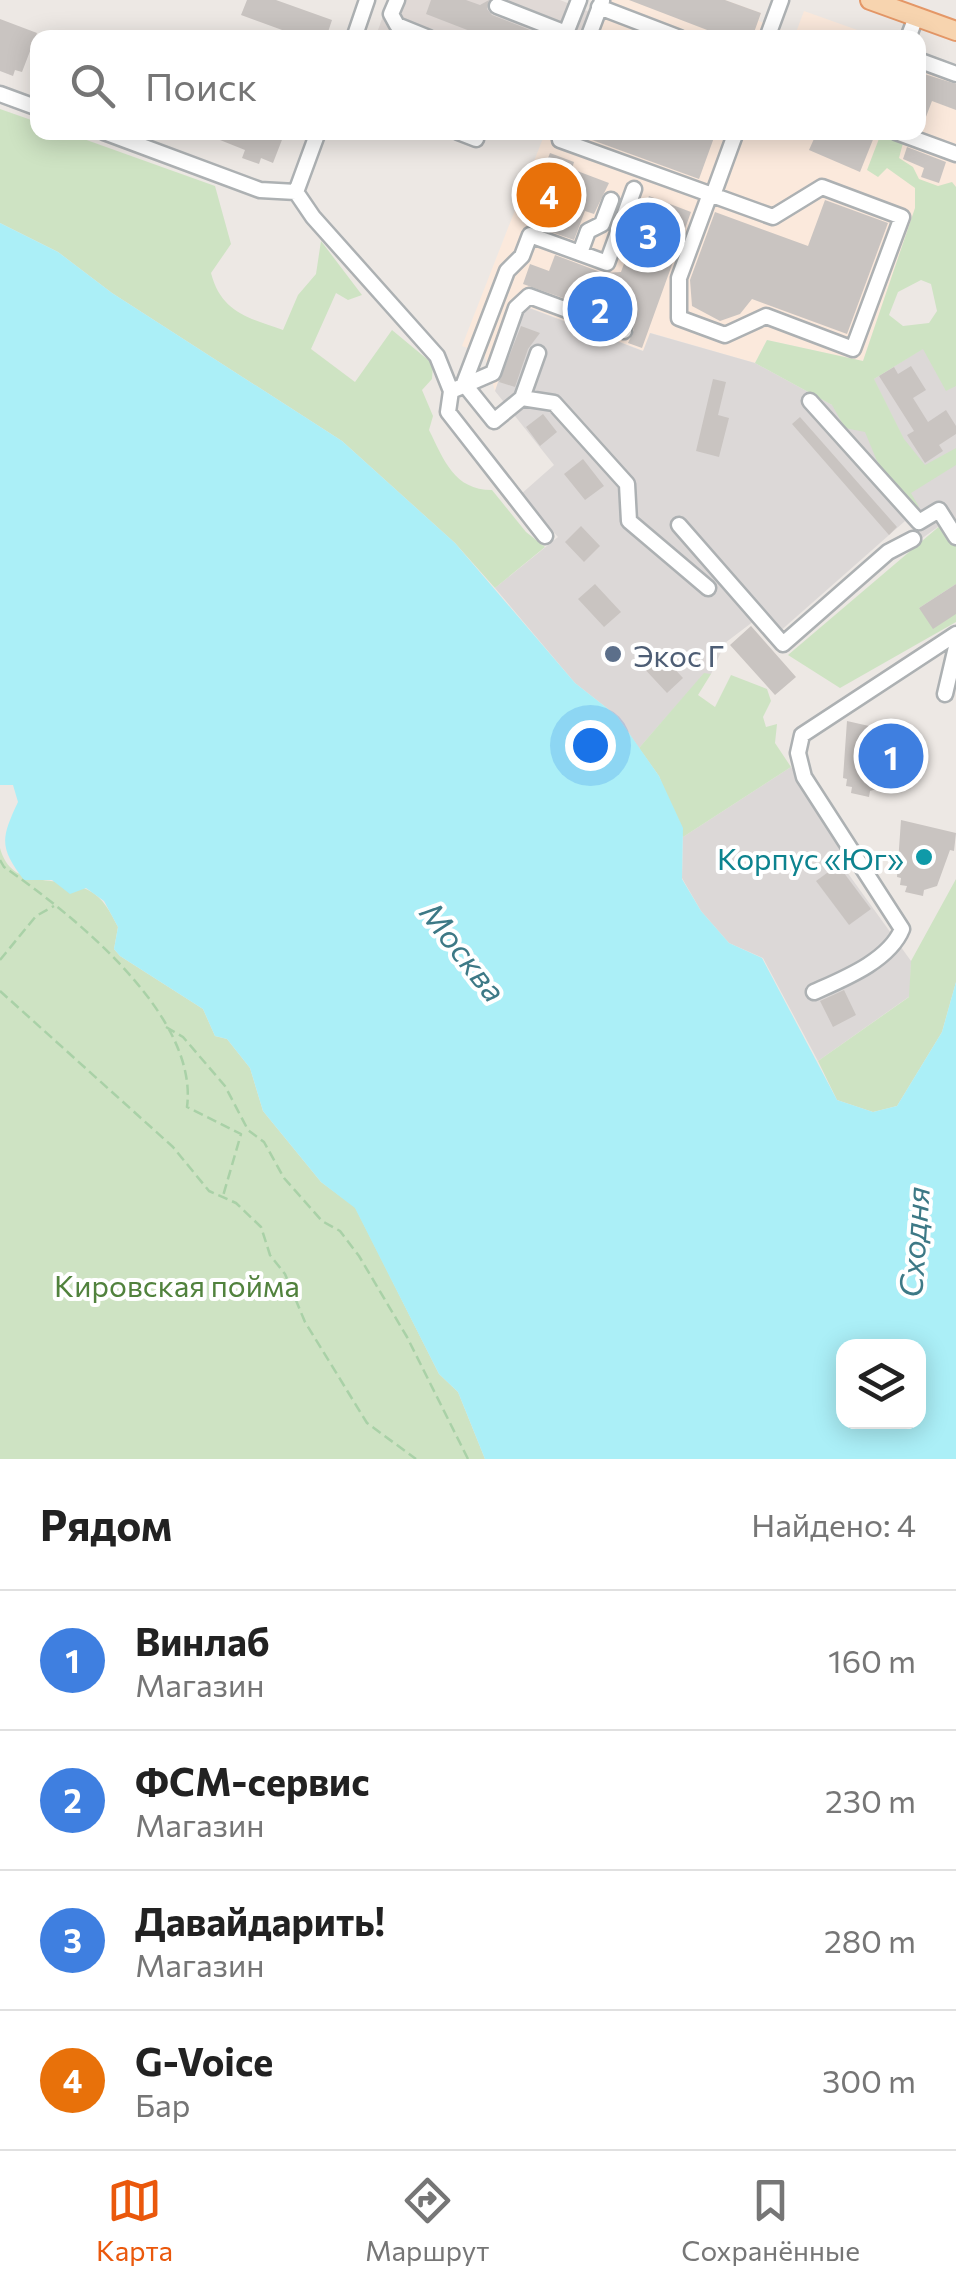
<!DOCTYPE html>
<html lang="ru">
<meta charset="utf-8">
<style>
:root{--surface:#fff;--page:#f6f6f6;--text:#222;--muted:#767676;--line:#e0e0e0;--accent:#ea580c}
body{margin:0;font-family:Commissioner,sans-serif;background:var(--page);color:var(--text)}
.controls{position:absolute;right:30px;bottom:30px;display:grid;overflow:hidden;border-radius:20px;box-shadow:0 5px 25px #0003}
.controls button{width:90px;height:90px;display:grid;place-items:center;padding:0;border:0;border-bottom:2px solid var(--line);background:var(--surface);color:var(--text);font:50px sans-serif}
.you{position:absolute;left:590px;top:745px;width:35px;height:35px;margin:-25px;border:8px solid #fff;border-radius:50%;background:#1a73e8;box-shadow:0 0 0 15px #1a73e833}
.badge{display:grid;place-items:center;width:65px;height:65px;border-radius:50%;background:var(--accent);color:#fff;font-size:32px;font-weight:700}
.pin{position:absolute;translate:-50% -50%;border:5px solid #fff;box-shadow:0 2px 10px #0006}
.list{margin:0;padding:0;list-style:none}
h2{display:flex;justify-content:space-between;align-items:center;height:130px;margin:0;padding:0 40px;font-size:42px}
h2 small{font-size:32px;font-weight:400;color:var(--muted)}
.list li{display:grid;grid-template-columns:65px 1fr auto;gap:30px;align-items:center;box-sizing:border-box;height:140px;padding:0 40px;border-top:2px solid var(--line)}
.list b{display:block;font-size:38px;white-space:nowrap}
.list p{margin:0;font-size:32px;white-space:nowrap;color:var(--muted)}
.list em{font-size:32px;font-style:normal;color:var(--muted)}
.icon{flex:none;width:55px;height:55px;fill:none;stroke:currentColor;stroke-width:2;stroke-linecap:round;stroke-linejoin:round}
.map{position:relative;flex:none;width:956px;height:1459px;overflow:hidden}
.search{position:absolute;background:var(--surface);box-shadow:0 5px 25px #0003;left:30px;right:30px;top:30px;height:110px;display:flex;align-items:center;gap:25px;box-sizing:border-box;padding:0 35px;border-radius:20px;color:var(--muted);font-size:38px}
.sheet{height:690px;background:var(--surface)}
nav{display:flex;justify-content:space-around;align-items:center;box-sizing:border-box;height:140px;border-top:2px solid var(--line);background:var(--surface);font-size:28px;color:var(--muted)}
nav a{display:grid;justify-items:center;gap:5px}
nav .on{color:var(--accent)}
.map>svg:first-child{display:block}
.commercial{fill:#fbe9dc}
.industrial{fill:#dcd8d7}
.education{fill:#e0d9d6}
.green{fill:#cee3c3;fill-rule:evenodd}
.water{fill:#abeff7;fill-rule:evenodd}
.building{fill:#c9c4c1}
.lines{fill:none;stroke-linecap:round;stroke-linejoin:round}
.minor-casing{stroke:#adb1b3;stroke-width:19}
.major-casing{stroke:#e49767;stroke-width:22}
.path{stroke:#a9d1a7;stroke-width:2.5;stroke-dasharray:10 5;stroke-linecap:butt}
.minor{stroke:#fff;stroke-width:14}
.major{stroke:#f7d4af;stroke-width:18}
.service-dot{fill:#5c6f8a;stroke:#fff;stroke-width:4}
.culture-dot{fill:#0f9aa8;stroke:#fff;stroke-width:4}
.labels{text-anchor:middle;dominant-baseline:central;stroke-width:8;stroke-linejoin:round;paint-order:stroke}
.service-label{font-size:30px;fill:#4e5e75;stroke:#fff;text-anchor:start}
.culture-label{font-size:30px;fill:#0d838f;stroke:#fff;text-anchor:end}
.park-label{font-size:30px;fill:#51823d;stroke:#fff}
.water-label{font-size:32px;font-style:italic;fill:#3d7986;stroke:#fff}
</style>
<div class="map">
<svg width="956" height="1459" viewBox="0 0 956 1459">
<rect width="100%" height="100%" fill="#ede8e4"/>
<!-- commercial -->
<path class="commercial" d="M594 0H725L761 13 759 21 795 35 804 11 877 37 580 38Z
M919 52 956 66V222L915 209 863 361 767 340 755 363 651 333 644 351 525 306 495 391 484 354 462 346 545 133 918 132Z"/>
<!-- industrial -->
<path class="industrial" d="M524 306 643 351 650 333 755 363 832 405 956 328V546L942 524 921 539 905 521 770 640 754 621 725 643 711 674H704L639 748 617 716 575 683 495 588 558 537 520 495 554 465 495 391Z
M791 767 843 847 834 854 911 961 910 996 818 1061 763 958 729 943 701 911 682 878 683 837Z"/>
<!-- education -->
<path class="education" d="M389 0H560L590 12 580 37 375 38Z"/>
<!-- green -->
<path class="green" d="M0 109 37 122 38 132 67 133 215 186 231 244 211 273C221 312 248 318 283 330L298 295 316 274 321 241 362 295 348 300 336 293 311 349 355 382 392 330 433 364 432 379 422 390 433 416 429 430C444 460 454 490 492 490L526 532 545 547 495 588 455 543 342 441 112 293 58 252 0 223Z
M880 136 903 143 899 158 913 167 919 179 938 186 952 182 956 187V386L946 391 923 349 874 379 904 439 925 465 956 448V465L911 493 919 507 908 504 877 461 865 432 845 428 832 405 755 363 767 340 863 361 915 208V188L887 168 878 177 867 170ZM921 280 931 284 937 311 929 323 903 326 889 315 898 292Z
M942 524 956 546V584L919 608 956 614V622L840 688 788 655Z
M704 673 711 674 698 695 715 707 731 675 767 689 771 701 763 717 766 727 777 724 775 743 791 767 683 837 659 776 639 748Z
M0 848C12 892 56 873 88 890 104 898 110 912 118 927L114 949 120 956 203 1009 215 1036 227 1039 250 1068 263 1111 321 1182 355 1207 439 1374 458 1392 485 1459H0Z
M956 879V982L942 1032 897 1106 873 1112 837 1100 818 1061 909 997 911 961Z"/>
<!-- water -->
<path class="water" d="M0 223 58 252 112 293 342 441 455 543 575 683 617 716 659 776 683 828 682 879 701 911 729 943 762 958 837 1100 873 1112 897 1106 942 1032 956 982V1459H485L458 1392 439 1374 355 1208 321 1182 263 1111 250 1068 227 1039 215 1036 203 1009 120 956 114 949 118 927 104 901 86 888 70 894 52 880H24C0 848 0 840 18 802L13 785H0ZM844 1346H918V1422H844Z"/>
<!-- building -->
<path class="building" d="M247 0H276L332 20 326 38H304L241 15Z
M431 0H466L480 5 489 0 487 9 492 15 530 30 527 38H488L426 14Z
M629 0H725L761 13 752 38H728Z
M0 19 37 33 22 72 15 70 13 76 0 71Z
M918 72 956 84V110L932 101 921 130Z
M223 132H285L273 163 261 158 259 164 242 158 245 150 220 140Z
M570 132H716L699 179Z
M817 132H876L860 172 809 150Z
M907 147 946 162 939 183 921 177 924 168 903 159Z
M550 153 574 162 572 169 609 183 594 214 585 211 574 240 523 222Z
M649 196 691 212 642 348 628 343 634 330 629 321 523 284 530 264 549 271 555 255 603 273 621 272 632 242 627 240 631 229 636 231Z
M825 200 888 223 847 334 752 299 740 314 720 321 692 306 690 280 715 212 808 246Z
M521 326 540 333 528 349 515 387 499 382Z
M911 366 926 390 913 398 928 422 946 410 956 426V434L939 445 943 451 925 463 907 435 914 431 879 376 894 367 898 374Z
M713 379 726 382 718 415 729 418 719 457 696 451Z
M543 414 557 432 540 446 526 427Z
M800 417 897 527 889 535 792 424Z
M583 459 604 486 585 500 564 474Z
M581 526 600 546 584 562 565 542Z
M595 584 621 612 604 627 578 599Z
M956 584V614L933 629 919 608Z
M751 626 796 677 775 695 730 645Z
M656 649 683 678 667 693 640 664Z
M847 721 904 734 883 787 870 791 869 797 851 793 852 787 846 786 847 779 843 778Z
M901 820 956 833 954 851 950 850 937 886 924 890 923 896 905 892 907 886 900 885 901 878 897 877Z
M838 865 871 909 849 925 816 881Z
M844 990 856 1015 833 1027 820 1001Z"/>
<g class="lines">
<defs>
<path id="minor" d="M397 0 391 14 397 25 429 38
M497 6 566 33
M599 7 680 38
M354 38 367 0
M564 38 579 0
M588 38 602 1
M767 38 781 0
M908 38 916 17
M918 60 956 74
M0 94 38 108
M104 132 260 190 296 192
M458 132 476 139
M559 132 560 140 773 217 822 187 902 217 853 349 766 316 725 335 679 318V278L710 194
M896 132 956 154
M296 192 313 217 437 356 451 391
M296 192 318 132
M713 195 736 132
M580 253 588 231 602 224 611 200
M465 385 494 421 522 398 538 353
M463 386 493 373 516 308 529 296 624 331
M451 391 463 386 507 271 522 256 530 235 607 263 634 189
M451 391 448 412 545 536
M522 398 554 403 627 484 629 521 708 588
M810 401 919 522 939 510 956 537
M679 525 783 644 888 552 913 539
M945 694 956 647
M814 992C843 979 889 961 902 929L804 777 798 753 802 735 956 634"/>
<path id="major" d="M870 0 956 31"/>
</defs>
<!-- minor casing -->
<use href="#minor" class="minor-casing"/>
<!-- major casing -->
<use href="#major" class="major-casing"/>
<!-- path -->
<path class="path" d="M0 860 4 867C72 914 199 1015 187 1107L241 1134 223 1196
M0 960 36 916 54 906
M0 991 173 1147 209 1191 236 1203 261 1227 270 1255 285 1274 305 1322 367 1423 416 1459
M166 1027 183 1037 225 1086 248 1130 264 1142 284 1178 322 1221 340 1231 359 1256 407 1337 468 1459"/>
<!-- minor -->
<use href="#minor" class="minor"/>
<!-- major -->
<use href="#major" class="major"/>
</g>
<!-- markers -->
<circle class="service-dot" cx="613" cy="654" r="10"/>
<circle class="culture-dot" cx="924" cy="857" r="10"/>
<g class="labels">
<!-- service labels -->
<g class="service-label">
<text x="633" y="654">Экос Г</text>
</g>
<!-- culture labels -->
<g class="culture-label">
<text x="904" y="857">Корпус «Юг»</text>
</g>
<!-- park labels -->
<g class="park-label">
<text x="177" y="1284">Кировская пойма</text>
</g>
<!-- water labels -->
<g class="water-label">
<text transform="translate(464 951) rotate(52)">Москва</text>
<text transform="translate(913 1242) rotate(-86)">Сходня</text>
</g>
</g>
</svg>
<div class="controls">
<button><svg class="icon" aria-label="layers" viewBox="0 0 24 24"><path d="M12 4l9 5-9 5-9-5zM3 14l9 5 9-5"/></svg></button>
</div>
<div class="you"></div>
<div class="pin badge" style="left:891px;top:756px;background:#3f7fe0">1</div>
<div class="pin badge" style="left:600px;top:309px;background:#3f7fe0">2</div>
<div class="pin badge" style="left:648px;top:235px;background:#3f7fe0">3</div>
<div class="pin badge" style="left:549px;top:195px;background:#e8710a">4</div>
<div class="search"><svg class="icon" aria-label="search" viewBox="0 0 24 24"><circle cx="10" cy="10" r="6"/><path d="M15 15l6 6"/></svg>Поиск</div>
</div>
<section class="sheet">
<h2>Рядом<small>Найдено: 4</small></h2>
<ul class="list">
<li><span class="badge" style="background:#3f7fe0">1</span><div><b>Винлаб</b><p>Магазин</p></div><em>160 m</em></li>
<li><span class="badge" style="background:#3f7fe0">2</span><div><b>ФСМ-сервис</b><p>Магазин</p></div><em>230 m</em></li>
<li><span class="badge" style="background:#3f7fe0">3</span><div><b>Давайдарить!</b><p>Магазин</p></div><em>280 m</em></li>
<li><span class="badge" style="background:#e8710a">4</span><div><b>G-Voice</b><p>Бар</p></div><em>300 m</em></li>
</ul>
</section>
<nav>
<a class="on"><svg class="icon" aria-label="map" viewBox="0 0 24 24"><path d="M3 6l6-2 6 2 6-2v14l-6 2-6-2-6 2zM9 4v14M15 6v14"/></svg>Карта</a>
<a><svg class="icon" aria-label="directions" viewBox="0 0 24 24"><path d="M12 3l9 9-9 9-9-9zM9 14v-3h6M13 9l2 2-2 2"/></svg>Маршрут</a>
<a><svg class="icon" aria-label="saved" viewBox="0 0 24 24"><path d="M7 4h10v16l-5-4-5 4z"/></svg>Сохранённые</a>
</nav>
